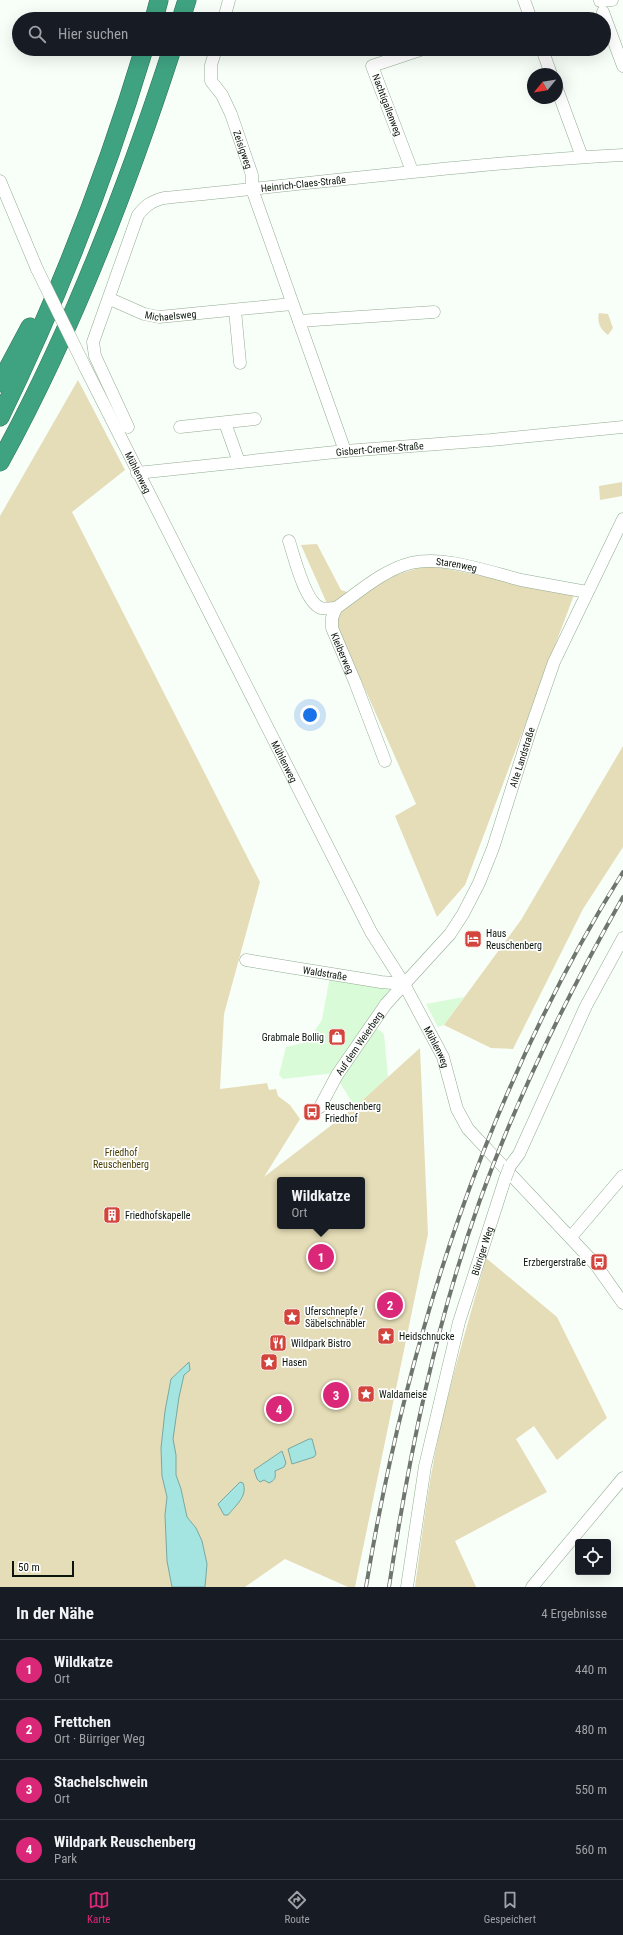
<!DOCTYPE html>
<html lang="de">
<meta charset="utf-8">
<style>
:root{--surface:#171b24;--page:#20242c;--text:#f1f3f6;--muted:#9ea1a6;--line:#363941;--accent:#db2777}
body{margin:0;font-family:"Roboto Condensed",sans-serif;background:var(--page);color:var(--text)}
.controls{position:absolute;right:12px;bottom:12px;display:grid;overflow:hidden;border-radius:4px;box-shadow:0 4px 16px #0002}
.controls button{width:36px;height:36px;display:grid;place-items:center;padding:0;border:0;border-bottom:1px solid var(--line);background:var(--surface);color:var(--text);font:20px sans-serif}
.compass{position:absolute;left:527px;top:68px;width:36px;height:36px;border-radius:50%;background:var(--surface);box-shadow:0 4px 16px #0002;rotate:240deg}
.scale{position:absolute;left:12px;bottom:10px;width:62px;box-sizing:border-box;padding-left:4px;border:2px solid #0b150b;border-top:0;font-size:11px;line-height:14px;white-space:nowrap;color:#0b150b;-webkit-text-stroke:3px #fff;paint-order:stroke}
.you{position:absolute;left:310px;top:715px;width:14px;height:14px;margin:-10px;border:3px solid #fff;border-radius:50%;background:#1a73e8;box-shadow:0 0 0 6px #1a73e833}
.badge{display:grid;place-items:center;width:26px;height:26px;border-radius:50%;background:var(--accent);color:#fff;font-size:13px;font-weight:700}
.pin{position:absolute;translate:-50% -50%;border:2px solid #fff;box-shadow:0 1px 4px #0006}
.popup{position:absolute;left:277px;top:1177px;width:88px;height:52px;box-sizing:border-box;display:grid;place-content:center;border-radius:4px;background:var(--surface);filter:drop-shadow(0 1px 3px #0005);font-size:13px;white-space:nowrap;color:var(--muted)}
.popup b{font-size:15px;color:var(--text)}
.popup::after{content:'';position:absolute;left:50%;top:100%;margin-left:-8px;border:8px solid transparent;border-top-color:var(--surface)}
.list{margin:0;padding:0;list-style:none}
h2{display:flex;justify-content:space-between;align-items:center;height:52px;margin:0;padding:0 16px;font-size:17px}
h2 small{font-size:13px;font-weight:400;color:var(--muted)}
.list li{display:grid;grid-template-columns:26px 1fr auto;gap:12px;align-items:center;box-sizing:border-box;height:60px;padding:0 16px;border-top:1px solid var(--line)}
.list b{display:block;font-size:15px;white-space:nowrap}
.list p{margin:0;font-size:13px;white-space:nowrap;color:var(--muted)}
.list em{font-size:13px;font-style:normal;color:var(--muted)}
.icon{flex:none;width:22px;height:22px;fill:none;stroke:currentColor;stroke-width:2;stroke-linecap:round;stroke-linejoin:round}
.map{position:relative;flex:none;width:623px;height:1587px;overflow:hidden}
.search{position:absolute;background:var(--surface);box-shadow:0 4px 16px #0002;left:12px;right:12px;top:12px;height:44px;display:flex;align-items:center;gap:10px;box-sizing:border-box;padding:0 14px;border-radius:22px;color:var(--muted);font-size:15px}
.sheet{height:292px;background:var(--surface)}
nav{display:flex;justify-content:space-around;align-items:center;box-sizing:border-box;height:56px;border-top:1px solid var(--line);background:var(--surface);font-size:11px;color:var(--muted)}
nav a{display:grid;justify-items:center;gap:2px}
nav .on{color:var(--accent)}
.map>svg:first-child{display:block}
.built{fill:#d9fbd8}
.green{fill:#e5ddb7;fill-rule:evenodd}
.water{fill:#a5e5e1;stroke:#77a7a1}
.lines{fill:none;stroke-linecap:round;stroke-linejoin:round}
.minor-casing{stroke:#92ac91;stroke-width:13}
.highway-casing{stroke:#2d7158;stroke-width:19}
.minor{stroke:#fff;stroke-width:12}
.highway{stroke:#3fa382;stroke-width:18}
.rail-casing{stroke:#6e766e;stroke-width:4}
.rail{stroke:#fff;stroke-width:2.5;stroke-dasharray:8;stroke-linecap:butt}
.minor-bridge-casing{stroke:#92ac91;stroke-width:13;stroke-linecap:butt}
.minor-bridge{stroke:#fff;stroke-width:12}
.labels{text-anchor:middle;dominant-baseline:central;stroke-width:3.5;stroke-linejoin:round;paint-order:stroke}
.street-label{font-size:10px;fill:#0b150b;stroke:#fff}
.poi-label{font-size:10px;fill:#0b150b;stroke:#fff;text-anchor:start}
.park-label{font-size:10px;fill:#483c00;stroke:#fff}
</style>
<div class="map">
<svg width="623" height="1587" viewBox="0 0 623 1587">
<rect width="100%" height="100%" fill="#f8fef8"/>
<!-- built -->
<path class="built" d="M330 976 391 987 368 1022 384 1034 388 1077 355 1107 334 1073 283 1079 279 1075 286 1047 307 1042 322 1020Z
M464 997 444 1025 438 1027 426 1004Z"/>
<!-- green -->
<path class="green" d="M599 313 608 314 613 328 608 335C600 329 597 322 599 313Z
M78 380 125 470 72 512 260 882 224 1014 220 1089 267 1083 269 1090 276 1089 278 1096 290 1105 300 1119 264 1177 355 1107 420 1048 428 1234 355 1587H348L285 1559 245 1587H205L207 1564 196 1528 187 1517 181 1489 176 1475V1465L172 1453 179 1371 171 1379 165 1411 161 1448 162 1476 167 1497 165 1515 167 1561 172 1587H0V516ZM280 1180H362V1226H280Z
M622 482V496L600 500 599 486Z
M317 544 341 590 360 596 393 576 428 565 574 595 465 885 437 917 395 816 416 804 301 545Z
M623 746V847L583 909 513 1049 491 1048 444 1025 521 920Z
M486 1258 557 1317 607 1418 557 1460 534 1426 516 1439 547 1492 455 1541 476 1587H415C422 1536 428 1485 439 1434 452 1375 470 1317 486 1258Z"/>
<!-- water -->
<path class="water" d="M189 1362 190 1370 184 1375 179 1397 173 1439 176 1455V1475L181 1489 187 1517 196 1528 202 1541 207 1564 205 1587H172L167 1561 165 1515 167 1497 162 1476 161 1448 165 1411 171 1379Z
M309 1439H312L316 1454 314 1457 292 1464 288 1449Z
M282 1451 286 1463 284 1467 275 1471C276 1478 275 1480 269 1483L264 1480 260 1482 257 1479 254 1470Z
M240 1482 243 1483C248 1496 236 1505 228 1515H224L218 1504Z"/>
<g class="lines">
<defs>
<g id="minor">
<path d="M524 0 531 19"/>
<path d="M600 1 612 0"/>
<path d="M603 12 623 66"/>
<path d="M224 19 229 0"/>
<path id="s1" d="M216 49 211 65V81L222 95 231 114 252 175V189L345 451"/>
<path d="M542 49 551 74"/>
<path d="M557 89 582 157"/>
<path d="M412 171 372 66 423 49"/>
<path d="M0 181 37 269"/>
<path id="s2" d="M110 299 144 314 159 317 292 304"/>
<path d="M235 310 240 363"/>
<path d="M299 321 434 312"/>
<path id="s3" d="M85 367 371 932 404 984 443 1057 457 1109 468 1129 596 1265 623 1303"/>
<path d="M225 423 239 462"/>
<path id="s4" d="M128 427 95 356 93 342 138 215C146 205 152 201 164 198 317 183 470 163 623 155"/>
<path d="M180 427 255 419"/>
<path id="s5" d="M137 473 345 451 491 440 623 427"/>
<path id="s6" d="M289 541C294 556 305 603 321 608 325 609 332 608 336 608L332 618V628L355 682 385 761"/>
<path id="s7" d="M336 608C359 592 383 570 411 563 443 555 489 572 521 580 543 584 565 588 587 592"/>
<path id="s8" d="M246 960 381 982 404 984"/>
<path id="s9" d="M320 1107 337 1075 386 1004 450 934 463 914 479 883 493 848 531 728 554 662 623 519"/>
<path d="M510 1166 519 1154 586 1006 623 938"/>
<path d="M571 1237 623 1176"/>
<path id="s10" d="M407 1587 425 1466 459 1322 505 1179"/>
<path d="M532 1587 623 1478"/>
</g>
<path id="highway" d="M154 19 159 0
M181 19 187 0
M0 383 30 327
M0 417C58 298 106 175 144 49
M0 462C72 331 126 191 172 49"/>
</defs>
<!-- minor casing -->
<use href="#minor" class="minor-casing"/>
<!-- highway casing -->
<use href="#highway" class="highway-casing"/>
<!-- minor -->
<use href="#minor" class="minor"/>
<!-- highway -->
<use href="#highway" class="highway"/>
<defs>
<path id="rail" d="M366 1587C407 1337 488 1088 623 872
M389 1587C409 1455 435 1326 480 1200 518 1094 568 994 623 897"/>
</defs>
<!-- rail casing -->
<use href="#rail" class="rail-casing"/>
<!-- rail -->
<use href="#rail" class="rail"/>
<defs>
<path id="minor-bridge" d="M37 269 85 367
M505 1179 510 1166"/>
</defs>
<!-- minor-bridge casing -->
<use href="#minor-bridge" class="minor-bridge-casing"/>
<!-- minor-bridge -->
<use href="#minor-bridge" class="minor-bridge"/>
</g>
<!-- icons -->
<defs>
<symbol id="hotel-square" viewBox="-11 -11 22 22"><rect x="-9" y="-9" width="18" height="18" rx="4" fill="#d2443c" stroke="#fff"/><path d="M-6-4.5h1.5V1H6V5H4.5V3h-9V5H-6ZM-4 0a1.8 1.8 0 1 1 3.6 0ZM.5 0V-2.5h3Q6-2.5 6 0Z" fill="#fff"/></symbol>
<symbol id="shop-square" viewBox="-11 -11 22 22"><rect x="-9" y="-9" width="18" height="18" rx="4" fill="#d2443c" stroke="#fff"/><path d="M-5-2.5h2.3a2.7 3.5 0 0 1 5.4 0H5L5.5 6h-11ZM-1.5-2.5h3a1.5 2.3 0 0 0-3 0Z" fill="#fff"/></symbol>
<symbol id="bus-square" viewBox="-11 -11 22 22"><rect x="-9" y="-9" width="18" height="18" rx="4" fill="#d2443c" stroke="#fff"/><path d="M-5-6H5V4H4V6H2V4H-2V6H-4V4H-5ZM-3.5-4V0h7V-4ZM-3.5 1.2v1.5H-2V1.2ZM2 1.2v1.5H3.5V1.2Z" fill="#fff"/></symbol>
<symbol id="building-square" viewBox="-11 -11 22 22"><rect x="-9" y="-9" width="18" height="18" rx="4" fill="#d2443c" stroke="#fff"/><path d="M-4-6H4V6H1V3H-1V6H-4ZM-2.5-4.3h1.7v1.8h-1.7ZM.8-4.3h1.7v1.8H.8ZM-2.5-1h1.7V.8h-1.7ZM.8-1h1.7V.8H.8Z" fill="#fff"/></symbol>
<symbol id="sight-square" viewBox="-11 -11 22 22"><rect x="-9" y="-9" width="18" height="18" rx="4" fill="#d2443c" stroke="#fff"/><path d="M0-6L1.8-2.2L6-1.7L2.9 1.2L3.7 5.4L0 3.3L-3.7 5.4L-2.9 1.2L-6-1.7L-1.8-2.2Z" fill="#fff"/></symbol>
<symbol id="restaurant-square" viewBox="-11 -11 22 22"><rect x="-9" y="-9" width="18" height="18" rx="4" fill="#d2443c" stroke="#fff"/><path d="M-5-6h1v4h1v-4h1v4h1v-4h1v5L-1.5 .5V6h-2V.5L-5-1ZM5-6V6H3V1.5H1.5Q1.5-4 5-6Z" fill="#fff"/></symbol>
</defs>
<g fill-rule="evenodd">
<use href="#hotel-square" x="463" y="929" width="20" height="20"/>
<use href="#shop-square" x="327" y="1027" width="20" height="20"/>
<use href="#bus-square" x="302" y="1102" width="20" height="20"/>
<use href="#building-square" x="102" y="1205" width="20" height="20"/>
<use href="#bus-square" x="589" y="1252" width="20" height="20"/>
<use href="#sight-square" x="282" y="1307" width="20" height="20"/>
<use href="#sight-square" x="376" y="1326" width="20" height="20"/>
<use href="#restaurant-square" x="268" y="1333" width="20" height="20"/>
<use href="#sight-square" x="259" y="1352" width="20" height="20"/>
<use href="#sight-square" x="356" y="1384" width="20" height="20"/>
</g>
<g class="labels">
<!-- street labels -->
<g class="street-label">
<text transform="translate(387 105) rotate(69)">Nachtigallenweg</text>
<text stroke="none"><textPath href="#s1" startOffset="109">Zeisigweg</textPath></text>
<text stroke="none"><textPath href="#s4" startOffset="399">Heinrich-Claes-Straße</textPath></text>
<text stroke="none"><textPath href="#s2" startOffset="64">Michaelsweg</textPath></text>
<text stroke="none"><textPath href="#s5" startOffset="244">Gisbert-Cremer-Straße</textPath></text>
<text stroke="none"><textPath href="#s3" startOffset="118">Mühlenweg</textPath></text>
<text stroke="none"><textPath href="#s7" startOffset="134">Starenweg</textPath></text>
<text stroke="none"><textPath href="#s6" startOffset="139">Kleiberweg</textPath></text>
<text stroke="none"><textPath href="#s9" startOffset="409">Alte Landstraße</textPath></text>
<text stroke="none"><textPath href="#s3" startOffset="442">Mühlenweg</textPath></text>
<text stroke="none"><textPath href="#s8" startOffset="80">Waldstraße</textPath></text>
<text stroke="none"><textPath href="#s9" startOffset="75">Auf dem Weierberg</textPath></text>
<text stroke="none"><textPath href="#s3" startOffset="766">Mühlenweg</textPath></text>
<text stroke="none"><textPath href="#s10" startOffset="345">Bürriger Weg</textPath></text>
</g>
<!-- poi labels -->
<g class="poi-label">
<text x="486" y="933">Haus<tspan x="486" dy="12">Reuschenberg</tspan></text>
<text x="324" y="1037" text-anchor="end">Grabmale Bollig</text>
<text x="325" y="1106">Reuschenberg<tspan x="325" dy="12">Friedhof</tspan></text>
<text x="125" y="1215">Friedhofskapelle</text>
<text x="586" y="1262" text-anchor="end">Erzbergerstraße</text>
<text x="305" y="1311">Uferschnepfe /<tspan x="305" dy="12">Säbelschnäbler</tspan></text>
<text x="399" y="1336">Heidschnucke</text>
<text x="291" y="1343">Wildpark Bistro</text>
<text x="282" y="1362">Hasen</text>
<text x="379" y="1394">Waldameise</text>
</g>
<!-- park labels -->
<g class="park-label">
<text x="121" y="1152">Friedhof<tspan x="121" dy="12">Reuschenberg</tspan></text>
</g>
</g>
</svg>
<div class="controls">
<button><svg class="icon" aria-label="locate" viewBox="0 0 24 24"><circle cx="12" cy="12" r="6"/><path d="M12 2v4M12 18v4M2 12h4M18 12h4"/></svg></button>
</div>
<svg class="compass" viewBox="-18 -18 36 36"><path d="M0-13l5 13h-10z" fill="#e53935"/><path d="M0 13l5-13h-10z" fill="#9ea1a6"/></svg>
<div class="scale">50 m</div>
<div class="you"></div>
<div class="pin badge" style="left:321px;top:1257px">1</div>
<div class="popup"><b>Wildkatze</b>Ort</div>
<div class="pin badge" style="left:390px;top:1305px">2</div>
<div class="pin badge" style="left:336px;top:1395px">3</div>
<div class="pin badge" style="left:279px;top:1409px">4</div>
<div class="search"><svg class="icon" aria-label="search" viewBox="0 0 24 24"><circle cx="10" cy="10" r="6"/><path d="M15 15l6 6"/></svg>Hier suchen</div>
</div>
<section class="sheet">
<h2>In der Nähe<small>4 Ergebnisse</small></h2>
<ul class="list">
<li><span class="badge">1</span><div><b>Wildkatze</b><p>Ort</p></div><em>440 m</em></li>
<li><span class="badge">2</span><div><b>Frettchen</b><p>Ort · Bürriger Weg</p></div><em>480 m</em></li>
<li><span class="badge">3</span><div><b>Stachelschwein</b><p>Ort</p></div><em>550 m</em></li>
<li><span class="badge">4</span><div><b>Wildpark Reuschenberg</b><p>Park</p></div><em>560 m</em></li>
</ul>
</section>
<nav>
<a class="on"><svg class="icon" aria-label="map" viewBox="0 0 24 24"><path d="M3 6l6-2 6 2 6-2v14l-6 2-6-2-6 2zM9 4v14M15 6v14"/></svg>Karte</a>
<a><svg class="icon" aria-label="directions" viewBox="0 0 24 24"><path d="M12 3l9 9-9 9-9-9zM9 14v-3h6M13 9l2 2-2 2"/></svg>Route</a>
<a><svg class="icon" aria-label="saved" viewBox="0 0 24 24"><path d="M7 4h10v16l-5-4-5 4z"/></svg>Gespeichert</a>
</nav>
